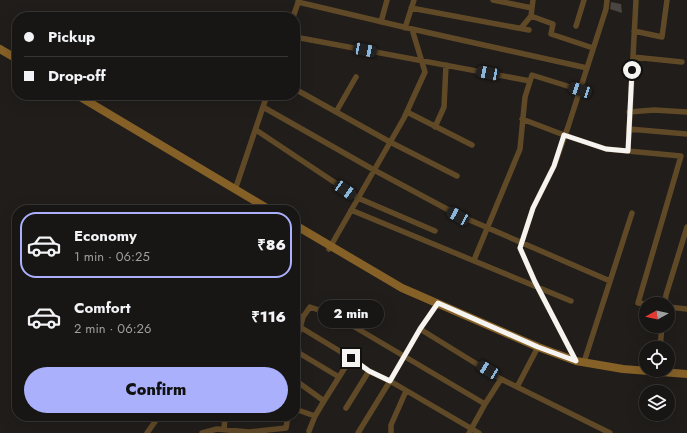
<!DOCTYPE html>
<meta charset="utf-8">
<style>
:root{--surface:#181614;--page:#211f1d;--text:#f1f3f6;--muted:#9f9fa0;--line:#363534;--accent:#aab0fb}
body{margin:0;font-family:Jost,sans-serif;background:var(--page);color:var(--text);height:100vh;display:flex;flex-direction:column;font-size:15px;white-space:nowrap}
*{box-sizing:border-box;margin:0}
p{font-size:13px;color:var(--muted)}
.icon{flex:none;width:22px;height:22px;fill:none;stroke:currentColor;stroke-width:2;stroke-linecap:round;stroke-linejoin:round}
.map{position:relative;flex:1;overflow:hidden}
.side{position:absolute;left:12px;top:205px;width:288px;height:216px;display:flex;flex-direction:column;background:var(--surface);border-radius:16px;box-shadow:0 4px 16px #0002,0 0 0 1px var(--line)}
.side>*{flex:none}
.guide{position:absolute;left:12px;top:12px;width:288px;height:88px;border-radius:16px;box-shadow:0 4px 16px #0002,0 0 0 1px var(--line);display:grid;align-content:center;height:88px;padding:0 12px;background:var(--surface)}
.needle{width:26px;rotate:262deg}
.buttons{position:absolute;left:639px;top:297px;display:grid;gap:8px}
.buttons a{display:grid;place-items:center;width:36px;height:36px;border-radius:50%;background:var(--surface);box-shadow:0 4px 16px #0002,0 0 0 1px var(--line);font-size:20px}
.end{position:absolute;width:18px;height:18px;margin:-9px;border:5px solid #f6f4f1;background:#111;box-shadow:0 0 0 2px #111}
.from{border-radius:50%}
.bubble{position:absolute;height:28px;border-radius:14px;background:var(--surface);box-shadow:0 4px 16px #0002,0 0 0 1px var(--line);font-size:13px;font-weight:800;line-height:28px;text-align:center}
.car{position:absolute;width:12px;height:24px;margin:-12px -6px;border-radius:5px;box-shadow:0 0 3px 1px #0007;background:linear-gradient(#222 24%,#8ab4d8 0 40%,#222 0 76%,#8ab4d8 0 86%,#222 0)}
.guide b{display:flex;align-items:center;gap:14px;height:38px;font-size:15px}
.guide b+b{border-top:1px solid var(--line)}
.guide i{width:10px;height:10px;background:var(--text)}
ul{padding:7px 0 0;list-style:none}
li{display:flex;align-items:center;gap:12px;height:66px;margin:0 8px 6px;padding:0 4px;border:2px solid transparent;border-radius:16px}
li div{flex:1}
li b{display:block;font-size:15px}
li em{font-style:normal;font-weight:800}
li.selected{border-color:var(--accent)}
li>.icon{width:36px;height:36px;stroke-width:1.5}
.button{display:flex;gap:8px;margin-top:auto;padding:8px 12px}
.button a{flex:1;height:46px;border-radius:24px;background:var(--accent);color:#111;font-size:16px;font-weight:800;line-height:46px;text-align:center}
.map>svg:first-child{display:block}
.building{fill:#494641}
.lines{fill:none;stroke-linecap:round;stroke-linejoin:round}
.street{stroke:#604927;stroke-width:5.5}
.secondary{stroke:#866127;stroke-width:8}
.route{stroke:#f6f4f1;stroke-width:5}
</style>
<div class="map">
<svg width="687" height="433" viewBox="0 0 687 433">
<rect width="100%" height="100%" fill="#201d1a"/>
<path class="building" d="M611 2 621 4 622 13 610 9Z"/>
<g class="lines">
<path class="street" d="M493 0 532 8
M298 2 412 29 587 68
M411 8 529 30
M531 16 553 24 551 34 593 48
M293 17 299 0
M381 22 387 0
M576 26 584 0
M405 28 414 0
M521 28 531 16 533 0
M634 31 662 37 667 0
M295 37 530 81
M633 57 682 62
M295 89 390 142 457 176
M263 107 374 170 458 215 610 281
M336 112 356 77
M407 112 472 145
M629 112 654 110 687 112
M522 119 564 135 606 149 681 156 638 303 646 304
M435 127 444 107 446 65
M629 129 687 134
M256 130 358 198 435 231
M628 151 636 0
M235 190 267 95
M351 210 571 301
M329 249 404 118 425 72 412 29
M474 260 520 149 525 97 532 75 580 90
M665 304 666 295 687 227
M668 307 687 309
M295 315 303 317
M300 327 351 358
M420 329 501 379 610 433
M660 348 662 326
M299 353 339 377
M576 361 535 282 520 248 533 208 554 166 568 127 606 9 607 0
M584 362 632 213
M295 368 299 353 297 339 303 317 310 307 336 316 485 404 469 433
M295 380 324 401 315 416 309 431
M517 387 538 347
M324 401 351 358 369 371
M485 404 501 379
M346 408 369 371 390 381 420 329 438 303
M295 409 315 416
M224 430 225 416
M147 433 159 416
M202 433 217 429 249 432 286 428 288 416
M358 433 390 381 479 433
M391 433V425L406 391"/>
<path class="secondary" d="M0 49 17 59
M77 95 270 210
M295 225 402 288 538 347 576 361 623 369 687 374"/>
</g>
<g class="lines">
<path class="route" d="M351 358 369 371 390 381 420 329 438 303 538 347 576 361 535 282 520 248 533 208 554 166 564 135 606 149 628 151 632 70"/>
</g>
</svg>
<div class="buttons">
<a><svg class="needle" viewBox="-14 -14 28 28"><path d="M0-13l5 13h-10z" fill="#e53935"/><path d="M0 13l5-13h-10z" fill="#9f9fa0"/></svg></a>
<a><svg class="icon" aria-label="locate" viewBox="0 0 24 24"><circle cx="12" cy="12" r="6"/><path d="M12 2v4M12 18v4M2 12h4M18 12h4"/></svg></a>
<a><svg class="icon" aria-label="layers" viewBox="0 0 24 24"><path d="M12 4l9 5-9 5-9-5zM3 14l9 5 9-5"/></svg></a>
</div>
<i class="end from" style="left:632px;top:70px"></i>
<i class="end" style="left:351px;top:358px"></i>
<div class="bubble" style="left:318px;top:300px;width:66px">2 min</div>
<i class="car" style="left:365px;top:50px;rotate:101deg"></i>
<i class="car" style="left:488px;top:73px;rotate:281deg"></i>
<i class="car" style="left:580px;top:90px;rotate:288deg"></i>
<i class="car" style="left:345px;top:190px;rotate:124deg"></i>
<i class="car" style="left:458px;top:216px;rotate:299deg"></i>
<i class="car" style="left:488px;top:370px;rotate:301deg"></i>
<div class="guide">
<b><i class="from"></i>Pickup</b>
<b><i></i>Drop-off</b>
</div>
<section class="side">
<ul>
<li class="selected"><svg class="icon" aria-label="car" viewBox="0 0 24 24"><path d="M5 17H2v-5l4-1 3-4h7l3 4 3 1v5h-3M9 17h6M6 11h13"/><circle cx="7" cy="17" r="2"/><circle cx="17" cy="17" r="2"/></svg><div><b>Economy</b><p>1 min · 06:25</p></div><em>₹86</em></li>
<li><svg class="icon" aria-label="car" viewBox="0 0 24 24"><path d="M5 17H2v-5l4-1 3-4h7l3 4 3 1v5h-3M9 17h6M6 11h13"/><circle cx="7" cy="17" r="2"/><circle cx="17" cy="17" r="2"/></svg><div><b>Comfort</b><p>2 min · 06:26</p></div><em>₹116</em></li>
</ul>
<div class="button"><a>Confirm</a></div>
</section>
</div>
